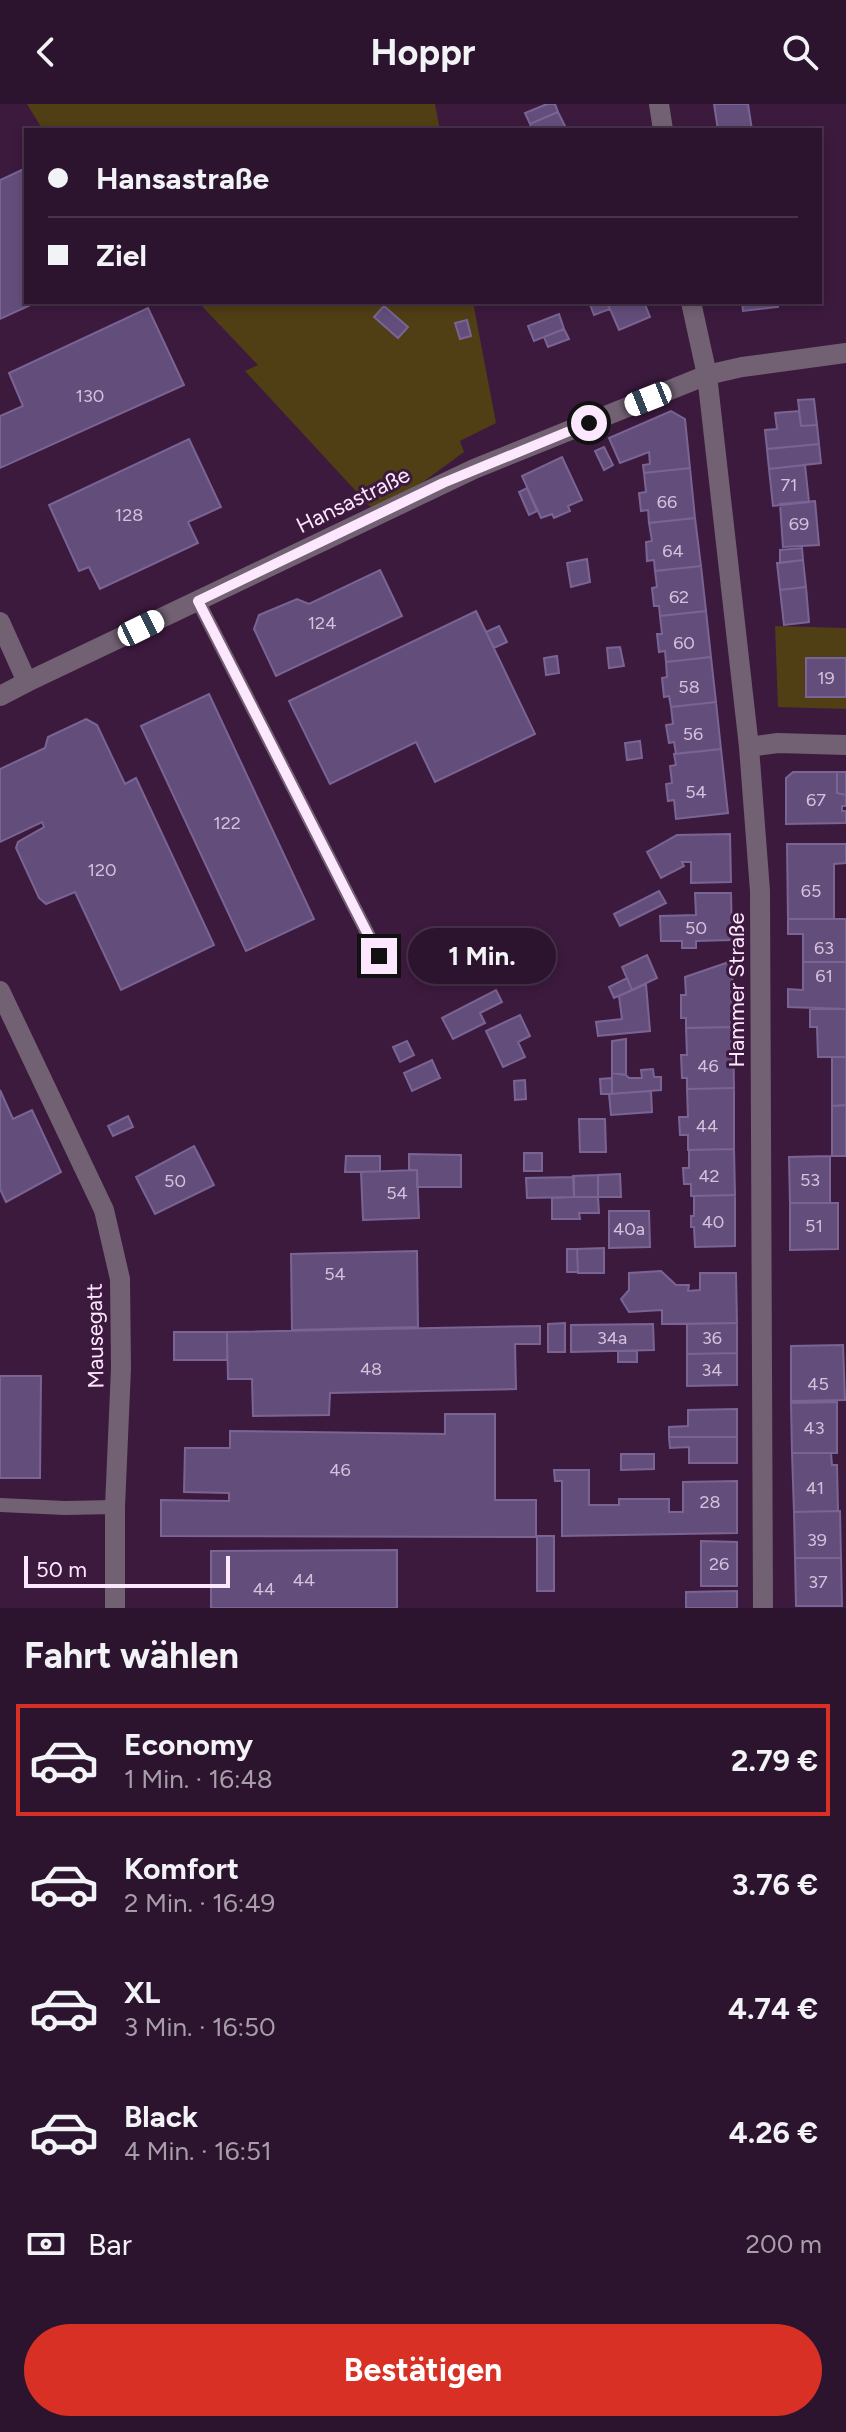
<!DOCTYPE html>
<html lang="de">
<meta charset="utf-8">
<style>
:root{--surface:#2d142e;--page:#39213a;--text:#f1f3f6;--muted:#a79eaa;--line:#48334a;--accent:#d93025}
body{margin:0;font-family:Figtree,sans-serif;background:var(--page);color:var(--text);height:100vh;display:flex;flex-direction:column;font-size:30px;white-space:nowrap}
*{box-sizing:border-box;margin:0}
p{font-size:26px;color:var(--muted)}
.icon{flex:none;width:44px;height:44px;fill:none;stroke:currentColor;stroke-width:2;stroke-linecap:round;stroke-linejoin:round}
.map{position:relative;height:1504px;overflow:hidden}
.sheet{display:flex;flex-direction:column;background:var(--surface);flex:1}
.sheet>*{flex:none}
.guide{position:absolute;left:24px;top:24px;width:798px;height:176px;border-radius:0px;box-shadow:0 4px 12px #0003,0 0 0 2px var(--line);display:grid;align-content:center;height:176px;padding:0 24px;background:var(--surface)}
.scale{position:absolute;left:24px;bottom:20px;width:206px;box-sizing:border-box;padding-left:8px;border:4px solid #fde7fe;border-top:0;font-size:22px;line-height:28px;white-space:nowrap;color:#fde7fe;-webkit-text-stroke:6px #3c1a3e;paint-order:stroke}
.end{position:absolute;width:36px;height:36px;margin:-18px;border:10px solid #fde7fe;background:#111;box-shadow:0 0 0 4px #111}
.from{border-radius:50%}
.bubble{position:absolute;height:56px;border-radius:28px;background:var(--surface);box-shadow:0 4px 12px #0003,0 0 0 2px var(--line);font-size:26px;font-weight:700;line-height:56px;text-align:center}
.car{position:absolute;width:24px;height:48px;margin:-24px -12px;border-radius:10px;box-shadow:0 0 6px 2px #0007;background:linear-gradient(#fff 24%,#345 0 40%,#fff 0 76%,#345 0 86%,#fff 0)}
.guide b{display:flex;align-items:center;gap:28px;height:76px;font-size:30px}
.guide b+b{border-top:2px solid var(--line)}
.guide i{width:20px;height:20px;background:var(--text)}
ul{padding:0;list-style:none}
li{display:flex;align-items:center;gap:24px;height:112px;margin:0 16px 12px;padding:0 8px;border:4px solid transparent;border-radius:0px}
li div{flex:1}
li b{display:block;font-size:30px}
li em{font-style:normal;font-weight:700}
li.selected{border-color:var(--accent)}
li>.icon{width:72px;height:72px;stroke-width:1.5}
h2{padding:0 24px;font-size:36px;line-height:96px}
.pay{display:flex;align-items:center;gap:20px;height:88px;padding:0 24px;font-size:30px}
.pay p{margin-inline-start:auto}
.button{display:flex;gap:16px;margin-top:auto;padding:16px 24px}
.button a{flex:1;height:92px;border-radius:48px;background:var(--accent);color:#fff;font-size:32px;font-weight:700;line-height:92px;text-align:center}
header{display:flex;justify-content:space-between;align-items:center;height:104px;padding:0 24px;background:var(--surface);font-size:36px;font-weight:700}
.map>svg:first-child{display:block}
.green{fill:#503e15}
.building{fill:#634e7b;stroke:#7a6493;stroke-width:2}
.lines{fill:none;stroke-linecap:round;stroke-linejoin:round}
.service{stroke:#726172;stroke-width:14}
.minor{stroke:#726172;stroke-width:20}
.route{stroke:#fde7fe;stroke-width:10}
.labels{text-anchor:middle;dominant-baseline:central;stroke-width:6;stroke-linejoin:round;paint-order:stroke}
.number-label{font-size:18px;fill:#d6c1dd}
.street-label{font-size:22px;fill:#fde7fe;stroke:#3c1a3e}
</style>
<header><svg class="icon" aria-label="back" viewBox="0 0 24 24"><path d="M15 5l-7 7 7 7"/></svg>Hoppr<svg class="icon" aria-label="search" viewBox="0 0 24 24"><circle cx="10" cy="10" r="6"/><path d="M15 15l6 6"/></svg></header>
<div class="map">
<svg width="846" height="1504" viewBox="0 0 846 1504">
<rect width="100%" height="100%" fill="#3c1a3e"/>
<path class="green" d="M27 0H435L440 26H43Z
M198 198H473L496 319 460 337 464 348 378 411 245 267 258 261Z
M775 522 846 524V605L778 603Z"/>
<path class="building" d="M547 0H555L558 8 530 20 525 9Z
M714 0H748L752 26H718Z
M558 8 567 26H532L530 20Z
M26 64V198H37L0 215V76Z
M589 198H607L610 205 594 211Z
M607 198H644L650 213 619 226Z
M742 198H777L778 203 743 207Z
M384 202 408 223 398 234 374 213Z
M148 204 184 281 0 364V312L23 302 9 269Z
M559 210 564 225 534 237 528 222Z
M467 216 471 232 460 235 455 219Z
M564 225 569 235 548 243 544 233Z
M814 295 817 321 801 322 798 296Z
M671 307 685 315 690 364 644 369 643 361 650 360 649 348 620 359 609 334Z
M799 307 801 322 817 321 819 340 767 345 765 326 777 325 775 309Z
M189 335 221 403 188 418 198 439 100 485 89 463 79 467 49 401Z
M819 340 821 359 769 365 767 345Z
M604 343 613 361 604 366 595 347Z
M562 353 582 396 568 402 570 407 554 414 552 410 541 414 522 372Z
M805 361 809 398 773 402 769 365Z
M690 364 695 414 649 419 648 406 641 407 639 389 646 388 644 369Z
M527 384 537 407 529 411 519 388Z
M815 397 819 441 783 443 780 400Z
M695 414 701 462 655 467 654 456 647 457 646 438 652 437 649 419Z
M802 444 803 456 780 459V446Z
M587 455 590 478 571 483 567 459Z
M803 456 806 483 780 486 777 459Z
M701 462 706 507 660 512 659 502H654L652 484 657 483 655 467Z
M380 466 402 512 276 572 254 525 259 511 297 495 309 500Z
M806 483 809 518 784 521 780 486Z
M476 507 535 630 435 678 416 638 330 680 289 597Z
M706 507 711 553 666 558 665 547 659 548 657 530H662L660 512Z
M499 522 507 538 494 544 486 528Z
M620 543 624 562 609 564 607 544Z
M557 552 559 569 546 571 544 554Z
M711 553 716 598 671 603 669 592 664 593 662 574 667 573 666 558Z
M806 554H846V593H806Z
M209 590 314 815 246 847 141 622Z
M716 598 721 645 676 650 674 638 669 639 666 621 673 620 671 603Z
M86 615 97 621 125 680 136 674 214 841 121 886 75 788 46 800 39 794 16 744 18 738 44 723 42 718 0 738V665L45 644 48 633Z
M640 637 642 654 627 656 625 639Z
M721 645 728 709 676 715 674 696 668 697 666 680 672 679 670 662 676 661 674 650Z
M793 668H837V689L846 691V702H842V707H846V719L786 720V674Z
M837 668H846V691L837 689Z
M730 730 731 778 691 779V758H682L684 762 661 774 647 748 677 731Z
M787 740H846V759L834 760V815H788Z
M659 787 666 799 620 822 614 810Z
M695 789H731L732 836 696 837V844H682V837H661L660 812 696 811Z
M788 815H846V858H803V830H788Z
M647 851 657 874 632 886 622 863Z
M732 857 733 923 686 924V914H681V891H686L685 873Z
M803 858H846V905L788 903V885L803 886Z
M627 874 632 886 614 894 609 883Z
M646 880 650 927 598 932 596 918 622 915 619 892Z
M496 886 502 898 480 909 485 919 453 935 442 914Z
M810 905H846V953H818L817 923H810Z
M520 911 530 932 518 938 525 953 503 963 486 927Z
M733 923 734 984 687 985V974H682L681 951H687L686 924Z
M626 935V971L612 969V937Z
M407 937 414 951 400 958 393 943Z
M832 953H846V1001L832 1002Z
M432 956 440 974 412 987 404 969Z
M653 965 654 973H661V986L612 990V969L626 971 629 974H642L641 966Z
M612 974V990H601L600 975Z
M525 976 526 995 515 996 514 977Z
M734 984V1045L688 1046V1031H680L679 1013H688L687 985Z
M0 986 13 1015 32 1006 61 1068 6 1098 0 1085Z
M651 987 652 1008 611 1011 609 990Z
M846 1001V1052H832V1002Z
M128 1012 133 1023 113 1032 108 1022Z
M579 1015H605L606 1048H580Z
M194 1042 214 1081 155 1110 136 1073Z
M734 1045 735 1091 691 1092V1080H684L683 1064H689V1046Z
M524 1049H542V1067H524Z
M409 1050 461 1051V1083H417V1066H409Z
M346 1052H380V1068H345Z
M830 1052V1099H790L789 1053Z
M417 1066 419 1114 363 1116 361 1068Z
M620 1070 621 1093H598V1071Z
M598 1071V1093H574L573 1072Z
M574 1073V1093L527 1094 526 1074Z
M735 1091V1142L695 1143 694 1123H691V1112H694V1092Z
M574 1093H598L599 1109H579L580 1115H552V1094Z
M790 1099H838V1145L790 1146Z
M609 1107H649L650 1143 609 1144Z
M604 1144V1169H578L577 1145Z
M567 1145H577L578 1168H567Z
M417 1147 418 1223 292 1226 291 1150Z
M661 1167 676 1181H689L688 1187 700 1186V1169H736L737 1219 662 1220V1206L629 1208 621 1195 629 1186V1169Z
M565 1219V1248H548V1220Z
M737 1219V1249L687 1250V1220Z
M653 1220 654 1246 571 1248V1221Z
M540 1222V1240H515L516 1285 330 1289 329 1311 253 1312 252 1275H228L227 1228Z
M174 1228H227V1256H174Z
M843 1241 845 1296 791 1297V1242Z
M618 1247H637V1258H618Z
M737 1249V1281L687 1282V1250Z
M0 1272H41L40 1374H0Z
M837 1298V1349H792L791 1299Z
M737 1305V1333H669V1323L688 1322V1306Z
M445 1310H495V1396H536V1433L161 1432V1396L229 1397V1389L184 1388 185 1344H230V1327L445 1330Z
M669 1333H737V1359H689V1343L670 1344Z
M792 1349H831L832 1361H837L838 1407 794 1408Z
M621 1350H654V1365L621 1366Z
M554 1366H589V1401H619V1395H669V1408H683V1378L737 1377V1429L562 1432V1377H555Z
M840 1407 841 1454H795L794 1408Z
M537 1432H554V1487H537Z
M701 1437 737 1438V1482H701Z
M397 1446V1504H211V1447Z
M795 1454H841L842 1502H796Z
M737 1487V1504H686V1488Z"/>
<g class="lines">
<path class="service" d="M198 497 379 852
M0 1401 65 1404 115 1403"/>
<path class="minor" d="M659 0 663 26
M691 198 707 271 749 643 760 787 763 1504
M0 518 27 578 0 592
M27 578 474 365 707 271 742 263 846 249
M749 643 778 639 846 641
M0 887 104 1106 120 1175 121 1264 115 1403V1504"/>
</g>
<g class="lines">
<path class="route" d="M379 852 198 497 443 379 589 319"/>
</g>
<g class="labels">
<g class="number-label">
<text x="90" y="292">130</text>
<text x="789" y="381">71</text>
<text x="667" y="398">66</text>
<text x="129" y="411">128</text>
<text x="799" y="420">69</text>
<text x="673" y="447">64</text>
<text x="679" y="493">62</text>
<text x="322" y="519">124</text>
<text x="684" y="539">60</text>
<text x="826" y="574">19</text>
<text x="689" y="583">58</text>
<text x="693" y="630">56</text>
<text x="696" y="688">54</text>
<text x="816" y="696">67</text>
<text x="227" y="719">122</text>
<text x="102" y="766">120</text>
<text x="811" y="787">65</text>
<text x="696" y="824">50</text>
<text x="824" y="844">63</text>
<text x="824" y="872">61</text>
<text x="708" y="962">46</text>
<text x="707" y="1022">44</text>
<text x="709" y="1072">42</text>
<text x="810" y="1076">53</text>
<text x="175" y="1077">50</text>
<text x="397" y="1089">54</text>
<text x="713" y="1118">40</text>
<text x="814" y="1122">51</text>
<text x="629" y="1125">40a</text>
<text x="335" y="1170">54</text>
<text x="612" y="1234">34a</text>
<text x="712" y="1234">36</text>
<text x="371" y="1265">48</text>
<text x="712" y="1266">34</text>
<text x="818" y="1280">45</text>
<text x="814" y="1324">43</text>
<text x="340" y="1366">46</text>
<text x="815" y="1384">41</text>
<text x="710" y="1398">28</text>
<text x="817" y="1436">39</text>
<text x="719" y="1460">26</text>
<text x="304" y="1476">44</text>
<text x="818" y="1478">37</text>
<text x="264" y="1485">44</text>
</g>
<g class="street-label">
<text transform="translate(353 396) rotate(-26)">Hansastraße</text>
<text transform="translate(736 886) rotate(-90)">Hammer Straße</text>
<text transform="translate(95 1232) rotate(-91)">Mausegatt</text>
</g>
</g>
</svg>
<div class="scale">50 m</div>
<i class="end from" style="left:589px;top:319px"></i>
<i class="end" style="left:379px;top:852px"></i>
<div class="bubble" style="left:408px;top:824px;width:148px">1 Min.</div>
<i class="car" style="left:648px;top:295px;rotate:248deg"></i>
<i class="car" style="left:141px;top:524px;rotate:64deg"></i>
<div class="guide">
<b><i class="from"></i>Hansastraße</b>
<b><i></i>Ziel</b>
</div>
</div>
<section class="sheet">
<h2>Fahrt wählen</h2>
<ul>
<li class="selected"><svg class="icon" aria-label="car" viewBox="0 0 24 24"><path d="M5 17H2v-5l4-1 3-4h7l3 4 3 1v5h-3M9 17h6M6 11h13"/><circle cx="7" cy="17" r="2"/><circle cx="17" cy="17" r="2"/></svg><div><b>Economy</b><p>1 Min. · 16:48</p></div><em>2.79 €</em></li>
<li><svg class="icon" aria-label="car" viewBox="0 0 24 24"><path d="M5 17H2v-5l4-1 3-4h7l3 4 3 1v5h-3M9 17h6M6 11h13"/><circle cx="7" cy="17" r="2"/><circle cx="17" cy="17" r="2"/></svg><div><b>Komfort</b><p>2 Min. · 16:49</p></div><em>3.76 €</em></li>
<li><svg class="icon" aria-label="car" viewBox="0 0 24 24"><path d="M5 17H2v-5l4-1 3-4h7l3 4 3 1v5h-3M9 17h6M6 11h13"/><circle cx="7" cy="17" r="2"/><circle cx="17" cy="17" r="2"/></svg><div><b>XL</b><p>3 Min. · 16:50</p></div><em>4.74 €</em></li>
<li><svg class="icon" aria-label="car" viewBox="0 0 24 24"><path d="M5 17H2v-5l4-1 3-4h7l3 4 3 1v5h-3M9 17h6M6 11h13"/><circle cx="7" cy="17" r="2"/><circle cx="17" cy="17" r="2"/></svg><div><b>Black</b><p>4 Min. · 16:51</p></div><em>4.26 €</em></li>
</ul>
<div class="pay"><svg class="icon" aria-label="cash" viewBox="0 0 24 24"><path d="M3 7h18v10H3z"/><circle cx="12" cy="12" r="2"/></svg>Bar<p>200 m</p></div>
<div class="button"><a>Bestätigen</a></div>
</section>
